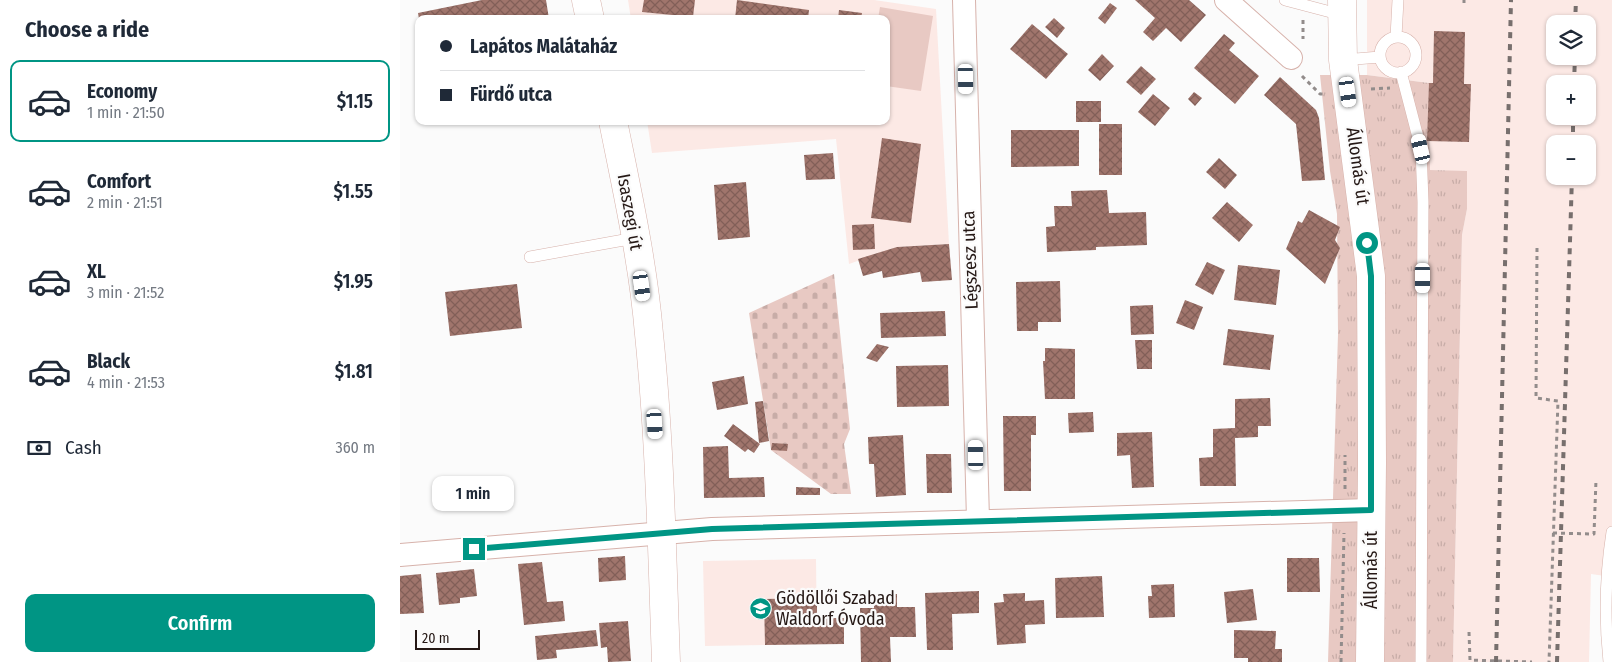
<!DOCTYPE html>
<meta charset="utf-8">
<style>
:root{--surface:#fff;--page:#f6f6f7;--text:#1f2937;--muted:#747a83;--line:#e0e1e3;--accent:#009584}
body{margin:0;font-family:"Fira Sans Condensed",sans-serif;background:var(--page);color:var(--text);height:100vh;display:flex;flex-direction:column;font-size:19px;white-space:nowrap}
*{box-sizing:border-box;margin:0}
p{font-size:16px;color:var(--muted)}
.icon{flex:none;width:28px;height:28px;fill:none;stroke:currentColor;stroke-width:2;stroke-linecap:round;stroke-linejoin:round}
.map{position:relative;flex:1;overflow:hidden}
.details{display:flex;flex-direction:column;background:var(--surface);width:400px}
.details>*{flex:none}
.guide{position:absolute;left:15px;top:15px;width:475px;height:110px;border-radius:10px;box-shadow:0 1px 4px #0004;display:grid;align-content:center;height:110px;padding:0 25px;background:var(--surface)}
.fabs{position:absolute;left:1146px;top:15px;display:grid;gap:10px}
.fabs a{display:grid;place-items:center;width:50px;height:50px;border-radius:10px;background:var(--surface);box-shadow:0 1px 4px #0004;font-size:25px}
.scale{position:absolute;left:15px;bottom:12px;width:65px;box-sizing:border-box;padding-left:5px;border:2px solid #251815;border-top:0;font-size:14px;line-height:18px;white-space:nowrap;color:#251815;-webkit-text-stroke:4px #fbfbfb;paint-order:stroke}
.end{position:absolute;width:22px;height:22px;margin:-11px;border:6px solid #009584;background:#fff;box-shadow:0 0 0 2px #fff}
.from{border-radius:50%}
.bubble{position:absolute;height:35px;border-radius:10px;background:var(--surface);box-shadow:0 1px 4px #0004;font-size:16px;font-weight:600;line-height:35px;text-align:center}
.car{position:absolute;width:15px;height:30px;margin:-15px -8px;border-radius:6px;box-shadow:0 0 4px 1px #0007;background:linear-gradient(#fff 24%,#345 0 40%,#fff 0 76%,#345 0 86%,#fff 0)}
.guide b{display:flex;align-items:center;gap:18px;height:48px;font-size:19px}
.guide b+b{border-top:1px solid var(--line)}
.guide i{width:12px;height:12px;background:var(--text)}
ul{padding:0;list-style:none}
li{display:flex;align-items:center;gap:15px;height:82px;margin:0 10px 8px;padding:0 15px;border:2px solid transparent;border-radius:10px}
li div{flex:1}
li b{display:block;font-size:19px}
li em{font-style:normal;font-weight:600}
li.current{border-color:var(--accent)}
li>.icon{width:45px;height:45px;stroke-width:1.5}
h2{padding:0 25px;font-size:22px;line-height:60px}
.pay{display:flex;align-items:center;gap:12px;height:55px;padding:0 25px;font-size:19px}
.pay p{margin-inline-start:auto}
.cta{display:flex;gap:10px;margin-top:auto;padding:10px 25px}
.cta a{flex:1;height:58px;border-radius:10px;background:var(--accent);color:#fff;font-size:20px;font-weight:600;line-height:58px;text-align:center}
main{display:flex;flex:1;min-height:0}
.map>svg:first-child{display:block}
.built{fill:#fce9e5;fill-rule:evenodd}
.grass{fill:url(#grass-tufts)}
.cemetery{fill:url(#cemetery-stones)}
.pitch{fill:#e8c9c3}
.building{fill:url(#building-cross-hatch)}
.lines{fill:none;stroke-linecap:round;stroke-linejoin:round}
.lane-casing{stroke:#d7b2ab;stroke-width:12}
.street-casing{stroke:#d7b2ab;stroke-width:24}
.secondary-casing{stroke:#d7b2ab;stroke-width:29}
.path{stroke:#928c8b;stroke-width:3;stroke-dasharray:4 4;stroke-linecap:butt}
.lane{stroke:#fff;stroke-width:11}
.street{stroke:#fff;stroke-width:22}
.secondary{stroke:#fff;stroke-width:28}
.rail{stroke:#776f6d;stroke-width:4;stroke-dasharray:6 6;stroke-linecap:butt}
.route{stroke:#009584;stroke-width:6}
.labels{text-anchor:middle;dominant-baseline:central;stroke-width:4.5;stroke-linejoin:round;paint-order:stroke}
.street-label{font-size:18px;fill:#251815;stroke:#fbfbfb}
.poi-label{font-size:18px;fill:#251815;stroke:#fbfbfb;text-anchor:start}
</style>
<main>
<section class="details">
<h2>Choose a ride</h2>
<ul>
<li class="current"><svg class="icon" aria-label="car" viewBox="0 0 24 24"><path d="M5 17H2v-5l4-1 3-4h7l3 4 3 1v5h-3M9 17h6M6 11h13"/><circle cx="7" cy="17" r="2"/><circle cx="17" cy="17" r="2"/></svg><div><b>Economy</b><p>1 min · 21:50</p></div><em>$1.15</em></li>
<li><svg class="icon" aria-label="car" viewBox="0 0 24 24"><path d="M5 17H2v-5l4-1 3-4h7l3 4 3 1v5h-3M9 17h6M6 11h13"/><circle cx="7" cy="17" r="2"/><circle cx="17" cy="17" r="2"/></svg><div><b>Comfort</b><p>2 min · 21:51</p></div><em>$1.55</em></li>
<li><svg class="icon" aria-label="car" viewBox="0 0 24 24"><path d="M5 17H2v-5l4-1 3-4h7l3 4 3 1v5h-3M9 17h6M6 11h13"/><circle cx="7" cy="17" r="2"/><circle cx="17" cy="17" r="2"/></svg><div><b>XL</b><p>3 min · 21:52</p></div><em>$1.95</em></li>
<li><svg class="icon" aria-label="car" viewBox="0 0 24 24"><path d="M5 17H2v-5l4-1 3-4h7l3 4 3 1v5h-3M9 17h6M6 11h13"/><circle cx="7" cy="17" r="2"/><circle cx="17" cy="17" r="2"/></svg><div><b>Black</b><p>4 min · 21:53</p></div><em>$1.81</em></li>
</ul>
<div class="pay"><svg class="icon" aria-label="cash" viewBox="0 0 24 24"><path d="M3 7h18v10H3z"/><circle cx="12" cy="12" r="2"/></svg>Cash<p>360 m</p></div>
<div class="cta"><a>Confirm</a></div>
</section>
<div class="map">
<svg width="1212" height="662" viewBox="0 0 1212 662">
<defs>
<pattern id="grass-tufts" width="24" height="20" patternUnits="userSpaceOnUse" patternTransform="scale(1.25)"><rect width="24" height="20" fill="#e8c9c3"/><path d="M3 7l-1-3M5 7V3M7 7l1-3M15 17l-1-3M17 17v-4M19 17l1-3" fill="none" stroke="#c7aca7"/></pattern>
<pattern id="cemetery-stones" width="16" height="16" patternUnits="userSpaceOnUse" patternTransform="scale(1.25)"><rect width="16" height="16" fill="#e8c9c3"/><path d="M2 7V4a2 2 0 0 1 4 0v3zM10 15v-3a2 2 0 0 1 4 0v3z" fill="#c7aca7"/></pattern>
<pattern id="building-cross-hatch" width="8" height="8" patternUnits="userSpaceOnUse" patternTransform="scale(1.25)"><rect width="8" height="8" fill="#a0756c"/><path d="M0 0l8 8M0 8l8-8" fill="none" stroke="#825f58"/></pattern>
</defs>
<rect width="100%" height="100%" fill="#fbfbfb"/>
<path class="built" d="M228 0H474L536 9 549 244 497 247 449 264 436 139 252 153 247 121H486V19H231Z
M967 0H1212V577L1191 574 1189 662H1053L1062 235 1067 209V172L1030 170 1029 83 967 75ZM1155 24H1188V56H1155ZM1155 84H1188V116H1155ZM1155 144H1188V176H1155Z
M416 559 417 644 305 646 303 561Z"/>
<path class="grass" d="M920 75H967L1029 83 1030 170 1067 171V209L1062 235 1053 662H928L938 334 937 214 930 171Z"/>
<path class="cemetery" d="M434 274 450 429 444 444 451 494H431L371 450 349 313Z"/>
<path class="pitch" d="M480 7 533 16 521 91 486 86V19H478Z"/>
<path class="building" d="M82 0H146L149 19H19L18 13Z
M244 0H295L293 17 242 12Z
M337 0 409 10 408 19H335Z
M735 0H789L806 15 781 42 766 28 753 41 743 32 755 18Z
M710 3 717 8 705 24 698 18Z
M439 10 462 13 461 19H438Z
M654 18 665 28 657 38 645 27Z
M632 24 668 54 646 79 610 49Z
M1034 31 1065 32 1064 84H1071L1069 142 1027 141 1029 83H1033Z
M824 34 835 43 829 50 859 76 835 104 794 68Z
M702 54 714 66 700 81 688 70Z
M741 66 756 79 741 95 726 82Z
M880 77 916 110 919 118 925 180 902 181 896 124 864 95Z
M794 92 802 98 795 106 788 99Z
M753 94 770 108 755 126 738 112Z
M676 101H701V122H676Z
M699 124H722V175H699Z
M611 130H679V166L611 167Z
M482 138 521 144 511 223 471 218Z
M433 153 435 179 406 180 404 155Z
M819 158 837 175 825 189 806 172Z
M346 182 350 237 318 240 314 185Z
M707 190 709 213 746 212 747 245 696 247V250L647 252 646 227 655 226 654 206H672L671 191Z
M827 202 853 225 839 242 812 218Z
M909 210 940 227 935 240 940 248 925 284 886 249 898 221 902 223Z
M474 224 475 249 453 250 452 225Z
M549 244 552 280 522 282 520 272 483 278 482 271 463 276 458 259 497 247Z
M807 262 825 270 813 295 795 285Z
M838 265 880 270 876 305 834 300Z
M660 281 661 322H638V331H617L616 282Z
M117 284 122 328 50 336 45 292Z
M785 300 803 307 794 330 776 323Z
M753 305 754 334 731 335 730 306Z
M545 311 546 336 481 338 480 313Z
M828 329 874 335 870 370 823 365Z
M735 340H752V369H737Z
M477 344 489 347 477 362 466 358Z
M645 348 675 349V399H645L643 361H645Z
M548 365 549 406 497 407 496 366Z
M344 376 348 404 317 410 312 382Z
M870 398 871 426H858V437L835 438 836 486H800L799 458 813 457V429L835 428V399Z
M363 401 369 441 359 443 355 402Z
M693 412 694 432 669 433 668 413Z
M603 416H636V435H631V491H604Z
M333 424 360 444 354 453 348 449 345 452 324 436Z
M752 432 754 487 732 488 730 455 717 456V433Z
M503 435 506 495 476 497 474 464H469L468 437Z
M372 443 388 444 387 451 371 450Z
M328 446 329 478 364 477 365 497 304 498 303 447Z
M526 454H551L552 493H527Z
M396 487 420 488V495H396Z
M225 556 226 580 199 582 198 558Z
M887 558H919L920 592H887Z
M142 562 147 602 163 601 165 621 124 625 118 564Z
M74 569 77 596 60 598V603L39 605 36 573Z
M21 574 24 613 0 614V576Z
M702 576 704 617 656 618 655 578Z
M774 584 775 617 749 618 748 596H752L751 585Z
M853 589 857 620 827 623 824 592Z
M579 591V613L552 614 553 650H527L525 593Z
M625 593V601L644 600 645 624 625 625 626 643 597 645 594 603 604 602 603 594Z
M497 594V607H515L516 637H490L491 662H461L460 608H474V595Z
M417 598V618H444V644L365 645 364 599Z
M228 621 231 661 208 662 207 647 201 648 199 623Z
M196 630 198 646 156 650 157 658 137 660 135 636Z
M834 630 876 631 875 649H882V662H848V658H834Z"/>
<g class="lines">
<defs>
<path id="lane" d="M885 0 942 15
M996 37 998 0
M980 55a18 18 0 1 1 36 0a18 18 0 1 1-36 0Z
M943 60 980 57
M1001 72 1021 149 1023 202 1021 662
M130 257 235 238
M1209 662C1204 616 1205 577 1212 532"/>
<path id="street" d="M564 0 578 520
M826 0 891 58
M0 555 312 529 971 510"/>
<path id="secondary" d="M186 0 190 19
M942 0 943 60 971 276 972 463 970 662
M213 121C227 191 243 262 249 334 260 442 262 553 266 662"/>
</defs>
<use href="#lane" class="lane-casing"/>
<use href="#street" class="street-casing"/>
<use href="#secondary" class="secondary-casing"/>
<path class="path" d="M1064 3V0
M903 20V39
M902 76 920 94H923
M971 89 990 88
M1137 248 1136 398 1158 401 1149 662
M945 489V455
M1153 533 1194 534 1196 480
M1069 632 1070 660 1132 662
M941 662 944 533"/>
<use href="#lane" class="lane"/>
<use href="#street" class="street"/>
<use href="#secondary" class="secondary"/>
<path class="rail" d="M1175 24 1176 0
M1174 84 1175 56
M1173 144V116
M1096 662 1111 0
M1157 662 1172 176"/>
</g>
<g class="lines">
<path class="route" d="M74 549 312 529 971 510V276L967 243"/>
</g>
<defs>
<symbol id="school-disc" viewBox="-11 -11 22 22"><circle r="9.5" fill="#009584" stroke="#fbfbfb"/><path d="M0-5L7-2L0 1L-7-2ZM-4 1L0 2.5L4 1V4Q0 6-4 4Z" fill="#fff"/></symbol>
</defs>
<g fill-rule="evenodd">
<use href="#school-disc" x="348" y="596" width="25" height="25"/>
</g>
<g class="labels">
<g class="street-label">
<text transform="translate(958 166) rotate(82)">Állomás út</text>
<text transform="translate(230 212) rotate(80)">Isaszegi út</text>
<text transform="translate(570 260) rotate(-92)">Légszesz utca</text>
<text transform="translate(971 570) rotate(-90)">Állomás út</text>
</g>
<g class="poi-label">
<text x="376" y="598">Gödöllői Szabad<tspan x="376" dy="21">Waldorf Óvoda</tspan></text>
</g>
</g>
</svg>
<div class="fabs">
<a><svg class="icon" aria-label="layers" viewBox="0 0 24 24"><path d="M12 4l9 5-9 5-9-5zM3 14l9 5 9-5"/></svg></a>
<a>+</a>
<a>−</a>
</div>
<div class="scale">20 m</div>
<i class="end from" style="left:967px;top:243px"></i>
<i class="end" style="left:74px;top:549px"></i>
<div class="bubble" style="left:32px;top:476px;width:82px">1 min</div>
<i class="car" style="left:566px;top:79px;rotate:179deg"></i>
<i class="car" style="left:948px;top:92px;rotate:172deg"></i>
<i class="car" style="left:1021px;top:149px;rotate:347deg"></i>
<i class="car" style="left:1023px;top:278px;rotate:180deg"></i>
<i class="car" style="left:242px;top:286px;rotate:172deg"></i>
<i class="car" style="left:255px;top:424px;rotate:176deg"></i>
<i class="car" style="left:576px;top:455px;rotate:359deg"></i>
<div class="guide">
<b><i class="from"></i>Lapátos Malátaház</b>
<b><i></i>Fürdő utca</b>
</div>
</div>
</main>
